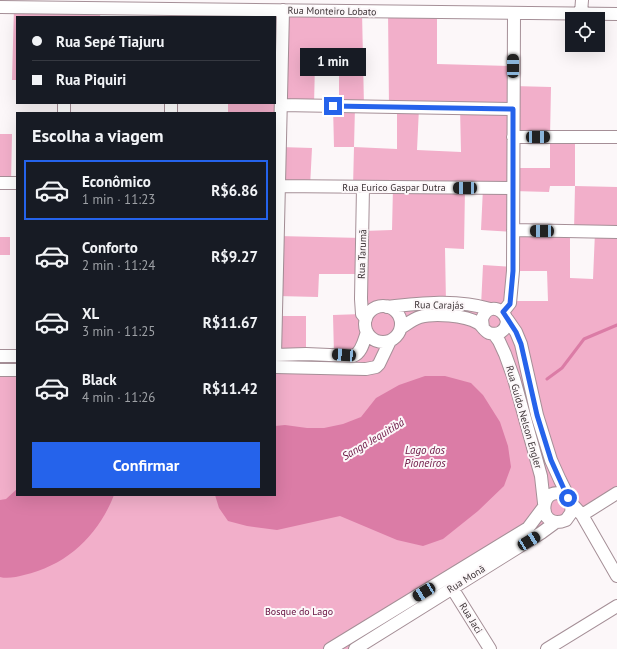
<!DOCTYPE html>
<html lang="pt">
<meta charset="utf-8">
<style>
:root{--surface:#171b24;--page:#20242c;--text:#f1f3f6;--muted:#9ea1a6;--line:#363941;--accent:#2563eb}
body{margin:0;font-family:"PT Sans",sans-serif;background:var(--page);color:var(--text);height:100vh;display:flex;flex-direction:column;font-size:15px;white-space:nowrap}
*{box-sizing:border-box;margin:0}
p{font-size:13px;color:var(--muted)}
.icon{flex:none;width:22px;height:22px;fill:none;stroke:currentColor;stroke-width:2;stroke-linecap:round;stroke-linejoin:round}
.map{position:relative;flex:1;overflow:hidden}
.sheet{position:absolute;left:16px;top:112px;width:260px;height:384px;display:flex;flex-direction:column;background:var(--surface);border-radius:0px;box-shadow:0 4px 16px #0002}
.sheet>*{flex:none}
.banner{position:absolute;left:16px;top:16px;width:260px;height:88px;border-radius:0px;box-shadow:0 4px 16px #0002;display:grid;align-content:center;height:88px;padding:0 16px;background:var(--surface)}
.tools{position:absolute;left:565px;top:12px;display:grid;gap:8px}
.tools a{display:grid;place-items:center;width:40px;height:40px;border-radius:0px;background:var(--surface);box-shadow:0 4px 16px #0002;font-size:20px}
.end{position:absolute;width:18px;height:18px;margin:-9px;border:5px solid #2563eb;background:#fff;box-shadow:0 0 0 2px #fff}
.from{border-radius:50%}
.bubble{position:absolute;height:28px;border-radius:0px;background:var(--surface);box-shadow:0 4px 16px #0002;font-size:13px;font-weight:800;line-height:28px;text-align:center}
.car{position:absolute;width:12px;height:24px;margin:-12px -6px;border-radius:5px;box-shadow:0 0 3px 1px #0007;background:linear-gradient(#222 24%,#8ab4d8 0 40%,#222 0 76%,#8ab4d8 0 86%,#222 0)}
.banner b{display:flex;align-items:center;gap:14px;height:38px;font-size:15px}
.banner b+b{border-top:1px solid var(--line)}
.banner i{width:10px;height:10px;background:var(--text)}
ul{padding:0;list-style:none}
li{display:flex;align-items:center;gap:12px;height:60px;margin:0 8px 6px;padding:0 8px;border:2px solid transparent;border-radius:0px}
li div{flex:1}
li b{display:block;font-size:15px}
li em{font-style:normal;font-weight:800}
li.current{border-color:var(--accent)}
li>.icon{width:36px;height:36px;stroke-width:1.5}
h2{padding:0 16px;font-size:18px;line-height:48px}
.primary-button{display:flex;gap:8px;margin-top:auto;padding:8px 16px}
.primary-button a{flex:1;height:46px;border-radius:0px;background:var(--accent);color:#fff;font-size:16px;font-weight:800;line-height:46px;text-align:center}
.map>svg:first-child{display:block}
.green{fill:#f2afca;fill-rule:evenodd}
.water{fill:#db7ca6}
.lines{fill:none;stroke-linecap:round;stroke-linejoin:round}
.stream{stroke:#db7ca6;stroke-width:3}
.minor-casing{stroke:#a58f97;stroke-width:14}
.minor{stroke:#fff;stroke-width:12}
.route{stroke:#2563eb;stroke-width:5}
.labels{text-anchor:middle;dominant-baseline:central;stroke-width:4;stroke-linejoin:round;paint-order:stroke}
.street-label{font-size:10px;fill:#3c3336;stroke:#fcf7f9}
.park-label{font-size:10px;fill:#640d3d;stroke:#fcf7f9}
.water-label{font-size:11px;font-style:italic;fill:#6c1744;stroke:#fcf7f9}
</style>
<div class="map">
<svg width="617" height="649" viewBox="0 0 617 649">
<rect width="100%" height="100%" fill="#fcf7f9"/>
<path class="green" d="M14 7 101 8 100 17H17V80H12Z
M283 10 362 11 364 107H355L354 147 397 149V108L389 107 388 11 437 12V64L513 66V86L551 87 550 137H575V186L617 187V493L582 515 573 508 355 649H0V356H17V495H275V300L276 316H306V354L334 355 333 315 362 314 366 319 369 313 376 308 367 305 361 274H319L318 297 277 296 275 113H228V103H275V53H282ZM315 62 339 63V106H333L334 147H354L353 187H393L392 230 363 231 362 238 278 236 279 186 310 187 312 148 280 147 281 105 314 106ZM419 108H460L461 152 417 150ZM513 137H550V168H513ZM550 186H575L574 231 595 232 593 279 570 278V231L513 230V191L549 192ZM465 188H483L481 230 513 232V267L483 265 481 306 446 303 445 248 464 249ZM513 271H547L548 301H513Z
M0 134H12L11 183H0Z
M0 237H10V255H0Z"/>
<path class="water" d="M425 376H445L471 383 483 395 500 422 508 446 511 467 504 486 478 511 443 539 423 546 397 540 340 516 277 530 247 526 228 521 219 508 215 495H275V426L285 425 307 428H324L343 424 361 417 376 398 399 385Z
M17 489V495H114C98 536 67 565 24 575 17 577 7 579 0 577V500L6 499Z"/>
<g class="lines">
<path class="stream" d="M547 379 562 368 584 339 617 325"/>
<defs>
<path id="minor" d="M0 7 617 14
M581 13 582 0
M281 105 513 109
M64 113V103
M171 113V103
M513 137H617
M0 183H17
M275 186 513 188
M363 187 361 299 362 314 366 319
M513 230 617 232
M365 324a18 18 0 1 1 36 0a18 18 0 1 1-36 0Z
M387 307C421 303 458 299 490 309
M503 312 510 303 513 271 514 13
M507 319 516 332 521 344 537 415 551 460 560 480 572 504 571 513 566 520C534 533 540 477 568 498
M401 328C407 324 413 319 420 317 434 313 465 315 478 323 482 325 484 331 489 333 493 334 498 334 501 332 519 319 490 295 482 319L483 328
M494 334 499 341 505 354 514 379 541 476 544 503
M275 355 283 10
M275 355 306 354 353 356C362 353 364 340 367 332
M0 356H17
M275 367 366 369 376 367 379 364 390 341
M0 370H17
M572 504 582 515 617 576
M582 515 617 493
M452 588 490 649
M330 649 528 528 543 508
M355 649 541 533 556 522
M547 649 617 606"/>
</defs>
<use href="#minor" class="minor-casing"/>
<use href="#minor" class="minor"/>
</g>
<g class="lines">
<path class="route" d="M333 106 513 109V271L510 304 503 312 516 332 521 344 537 415 551 460 568 498"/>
</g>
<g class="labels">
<g class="street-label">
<text transform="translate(332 11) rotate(1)">Rua Monteiro Lobato</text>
<text x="394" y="187">Rua Eurico Gaspar Dutra</text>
<text transform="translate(362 254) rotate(-88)">Rua Tarumã</text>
<text transform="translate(439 305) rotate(1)">Rua Carajás</text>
<text transform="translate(524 417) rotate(74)">Rua Guido Nelson Engler</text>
<text transform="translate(466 579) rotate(-32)">Rua Monã</text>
<text transform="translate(471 618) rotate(58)">Rua Jaci</text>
</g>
<g class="park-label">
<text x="299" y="611">Bosque do Lago</text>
</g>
<g class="water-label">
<text transform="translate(373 439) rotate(-31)">Sanga Jequitibá</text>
<text x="425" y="450">Lago dos<tspan x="425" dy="13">Pioneiros</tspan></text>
</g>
</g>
</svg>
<div class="tools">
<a><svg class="icon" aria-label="locate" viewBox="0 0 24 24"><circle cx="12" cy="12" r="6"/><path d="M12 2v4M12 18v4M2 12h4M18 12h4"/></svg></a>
</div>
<i class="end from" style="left:568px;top:498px"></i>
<i class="end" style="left:333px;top:106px"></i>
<div class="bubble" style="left:300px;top:48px;width:66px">1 min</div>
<i class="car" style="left:513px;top:66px;rotate:0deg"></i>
<i class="car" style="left:538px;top:137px;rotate:90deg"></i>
<i class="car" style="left:465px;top:188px;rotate:270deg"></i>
<i class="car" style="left:542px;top:231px;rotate:271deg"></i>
<i class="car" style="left:344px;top:355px;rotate:274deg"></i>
<i class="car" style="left:529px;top:541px;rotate:59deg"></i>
<i class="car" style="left:424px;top:592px;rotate:239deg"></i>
<div class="banner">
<b><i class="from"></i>Rua Sepé Tiajuru</b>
<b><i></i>Rua Piquiri</b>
</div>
<section class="sheet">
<h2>Escolha a viagem</h2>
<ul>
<li class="current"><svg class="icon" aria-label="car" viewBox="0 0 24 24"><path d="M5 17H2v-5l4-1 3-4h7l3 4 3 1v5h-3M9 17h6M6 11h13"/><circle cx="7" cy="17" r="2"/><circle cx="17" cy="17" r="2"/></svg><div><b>Econômico</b><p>1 min · 11:23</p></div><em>R$6.86</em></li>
<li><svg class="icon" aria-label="car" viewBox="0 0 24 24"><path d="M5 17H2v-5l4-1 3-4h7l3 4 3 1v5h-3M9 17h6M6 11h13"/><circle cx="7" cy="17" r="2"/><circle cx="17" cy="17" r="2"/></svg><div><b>Conforto</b><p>2 min · 11:24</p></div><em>R$9.27</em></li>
<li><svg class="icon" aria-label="car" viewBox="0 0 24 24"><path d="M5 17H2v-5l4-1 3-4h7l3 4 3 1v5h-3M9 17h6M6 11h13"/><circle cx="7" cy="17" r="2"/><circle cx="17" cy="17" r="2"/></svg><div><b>XL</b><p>3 min · 11:25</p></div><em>R$11.67</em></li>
<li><svg class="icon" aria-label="car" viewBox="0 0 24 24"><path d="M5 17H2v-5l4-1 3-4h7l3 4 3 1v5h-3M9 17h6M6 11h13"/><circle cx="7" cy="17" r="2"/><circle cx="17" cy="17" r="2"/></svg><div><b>Black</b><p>4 min · 11:26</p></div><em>R$11.42</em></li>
</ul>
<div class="primary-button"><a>Confirmar</a></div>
</section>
</div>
